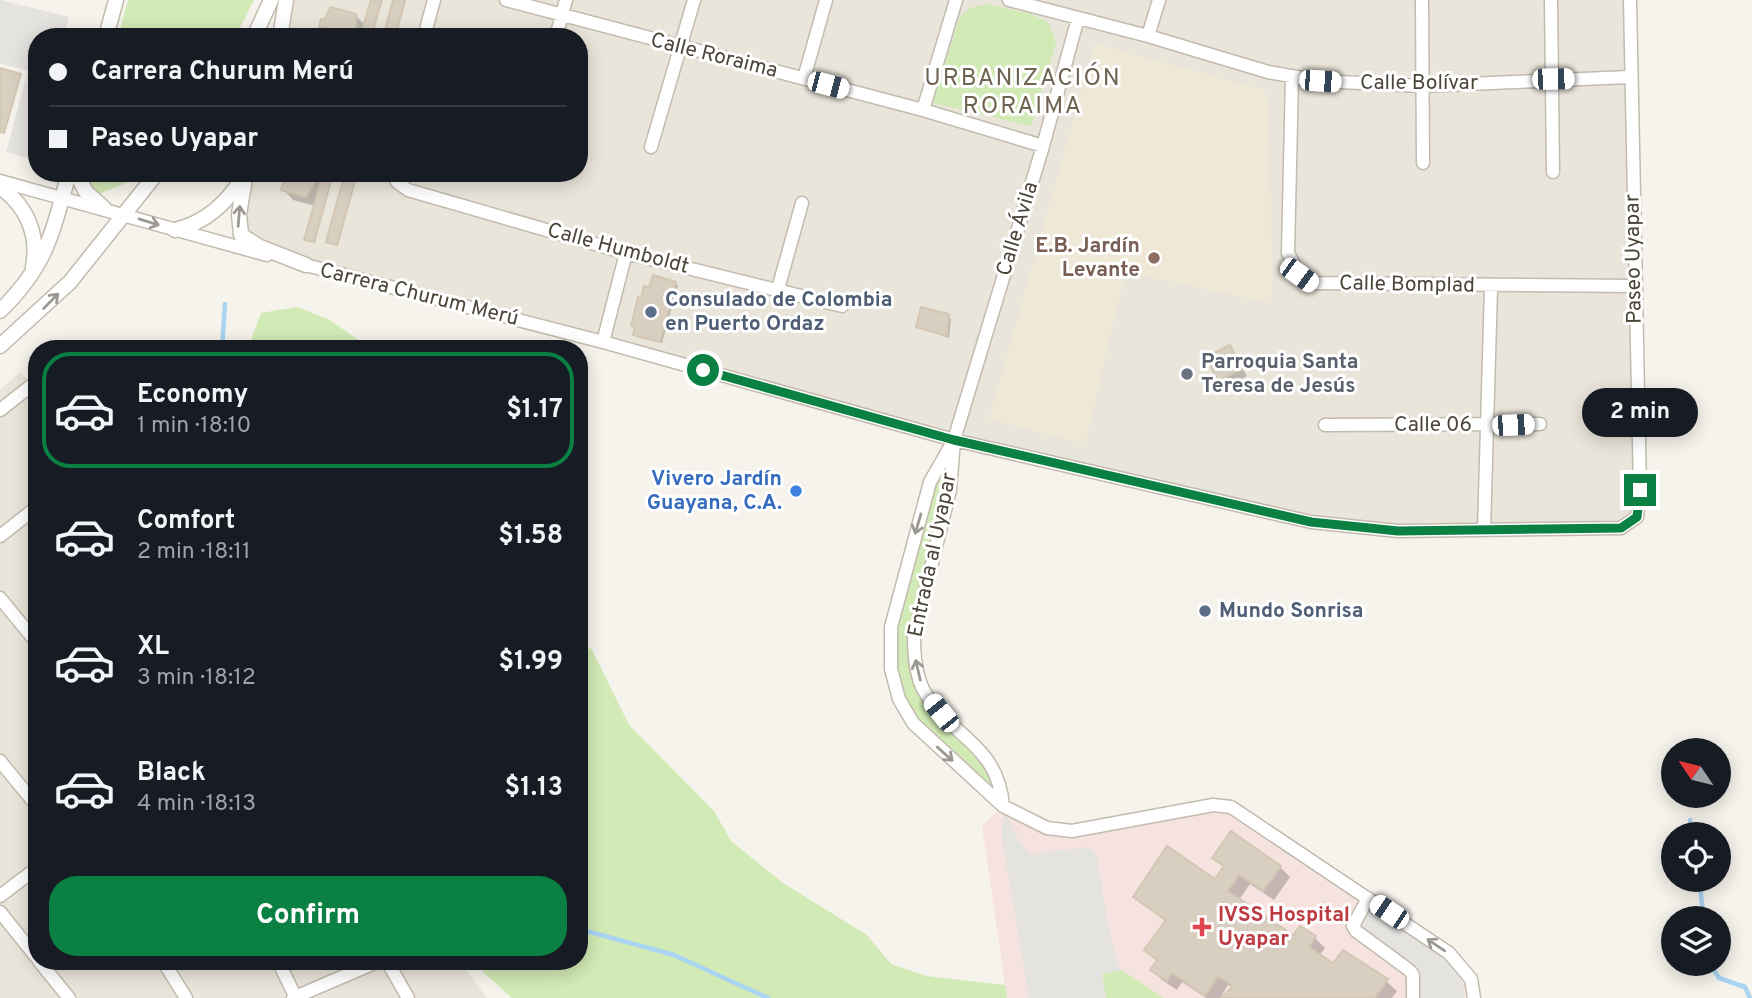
<!DOCTYPE html>
<meta charset="utf-8">
<style>
:root{--surface:#171b24;--page:#242831;--text:#f1f3f6;--muted:#9ea1a6;--line:#363941;--accent:#0b8043}
body{margin:0;font-family:Overpass,sans-serif;background:var(--page);color:var(--text);height:100vh;display:flex;flex-direction:column;font-size:26px;white-space:nowrap}
*{box-sizing:border-box;margin:0}
p{font-size:23px;color:var(--muted)}
.icon{flex:none;width:38px;height:38px;fill:none;stroke:currentColor;stroke-width:2;stroke-linecap:round;stroke-linejoin:round}
.map{position:relative;flex:1;overflow:hidden}
.side{position:absolute;left:28px;top:340px;width:560px;height:630px;display:flex;flex-direction:column;background:var(--surface);border-radius:28px;box-shadow:0 4px 18px #0003}
.side>*{flex:none}
.banner{position:absolute;left:28px;top:28px;width:560px;height:154px;border-radius:28px;box-shadow:0 4px 18px #0003;display:grid;align-content:center;height:154px;padding:0 21px;background:var(--surface)}
.needle{width:46px;rotate:305deg}
.fabs{position:absolute;left:1661px;top:738px;display:grid;gap:14px}
.fabs a{display:grid;place-items:center;width:70px;height:70px;border-radius:50%;background:var(--surface);box-shadow:0 4px 18px #0003;font-size:35px}
.end{position:absolute;width:32px;height:32px;margin:-16px;border:9px solid #0b8043;background:#fff;box-shadow:0 0 0 4px #fff}
.from{border-radius:50%}
.bubble{position:absolute;height:49px;border-radius:24px;background:var(--surface);box-shadow:0 4px 18px #0003;font-size:23px;font-weight:700;line-height:49px;text-align:center}
.car{position:absolute;width:21px;height:42px;margin:-21px -10px;border-radius:9px;box-shadow:0 0 5px 2px #0007;background:linear-gradient(#fff 24%,#345 0 40%,#fff 0 76%,#345 0 86%,#fff 0)}
.banner b{display:flex;align-items:center;gap:24px;height:66px;font-size:26px}
.banner b+b{border-top:2px solid var(--line)}
.banner i{width:18px;height:18px;background:var(--text)}
ul{padding:12px 0 0;list-style:none}
li{display:flex;align-items:center;gap:21px;height:116px;margin:0 14px 10px;padding:0 7px;border:4px solid transparent;border-radius:28px}
li div{flex:1}
li b{display:block;font-size:26px}
li em{font-style:normal;font-weight:700}
li.on{border-color:var(--accent)}
li>.icon{width:63px;height:63px;stroke-width:1.5}
.action{display:flex;gap:14px;margin-top:auto;padding:14px 21px}
.action a{flex:1;height:80px;border-radius:28px;background:var(--accent);color:#fff;font-size:28px;font-weight:700;line-height:80px;text-align:center}
.map>svg:first-child{display:block}
.residential{fill:#eae5da}
.education{fill:#efe8d6}
.medical{fill:#f6e3e0}
.green{fill:#d2eab5}
.parking{fill:#e5e3e0}
.shadow{fill:#0003}
.lines{fill:none;stroke-linecap:round;stroke-linejoin:round}
.stream{stroke:#a9d4f2;stroke-width:4.5}
.building{fill:#d8cfc1;stroke:#d3c7b4;stroke-width:2}
.minor-casing{stroke:#c2bbae;stroke-width:15}
.tertiary-casing{stroke:#c2bbae;stroke-width:17}
.minor{stroke:#fff;stroke-width:12}
.tertiary{stroke:#fff;stroke-width:14}
.oneway{stroke:#9c9892}
.route{stroke:#0b8043;stroke-width:9}
.education-dot{fill:#8d6e63;stroke:#fff;stroke-width:2.5}
.service-dot{fill:#5c6f8a;stroke:#fff;stroke-width:2.5}
.worship-dot{fill:#6b7280;stroke:#fff;stroke-width:2.5}
.shop-dot{fill:#3f7fe0;stroke:#fff;stroke-width:2.5}
.health-dot{fill:#e0444e;stroke:#fff;stroke-width:2.5}
.labels{text-anchor:middle;dominant-baseline:central;stroke-width:6;stroke-linejoin:round;paint-order:stroke}
.street-label{font-size:21px;fill:#4b4439;stroke:#fff}
.education-label{font-size:21px;font-weight:bold;fill:#785e54;stroke:#fff;text-anchor:end}
.service-label{font-size:21px;font-weight:bold;fill:#4e5e75;stroke:#fff;text-anchor:start}
.worship-label{font-size:21px;font-weight:bold;fill:#5b616d;stroke:#fff;text-anchor:start}
.shop-label{font-size:21px;font-weight:bold;fill:#366cbe;stroke:#fff;text-anchor:end}
.health-label{font-size:21px;font-weight:bold;fill:#be3a42;stroke:#fff;text-anchor:start}
.quarter-label{font-size:24px;letter-spacing:2px;fill:#6e6250;stroke:#fff}
</style>
<div class="map">
<svg width="1752" height="998" viewBox="0 0 1752 998">
<rect width="100%" height="100%" fill="#f6f3ec"/>
<path class="residential" d="M286 0H1630L1637 517 1621 528 1398 531 1311 522 954 440 306 265 245 239 246 173H579V37H280Z
M21 372 37 391V961H459L487 998H0V389Z"/>
<path class="education" d="M1095 44 1264 90 1269 108 1272 303 1125 272 1085 444 989 419Z"/>
<path class="medical" d="M1003 806 1048 828 1222 806 1448 954 1465 984V998H1007L982 826Z"/>
<path class="green" d="M128 0H254L235 37H118Z
M986 4 1031 14 1049 23 1056 43 1031 126 933 103 960 17 970 8Z
M83 173 141 177 99 194 94 191Z
M297 307 330 320 370 348H248L261 313Z
M954 440 917 620 922 687 987 757 1003 806 913 723 890 652 930 482Z
M579 639 592 650 629 725 714 811 731 841 783 883 867 935 891 964 926 976 1005 985 1007 998H512L484 973 479 961H579Z
M1122 970 1164 998H1106L1102 974Z"/>
<path class="parking" d="M0 0 69 17 64 37H37V135L30 159 6 152 28 71 0 63Z
M1003 806 1019 841 1031 854 1086 847 1092 849 1097 857 1109 929 1117 961 1122 970 1102 974 1106 998H1029L1002 839Z
M1367 900 1448 954 1461 972 1465 998H1413V975L1356 931Z"/>
<path class="shadow" d="M372 0H382L372 37H324L326 31 321 26 355 15 365 25Z
M395 0H406L396 37H385Z
M281 173H334L315 242 307 240 315 206 293 200 283 189Z
M347 173H358L338 245 329 242Z
M675 283 678 286 662 343 638 337 633 325 643 301 651 290Z
M948 316 951 319 949 338 918 327Z
M1229 347 1247 376 1226 387 1219 380Z
M1215 858 1280 867 1290 877 1274 900 1250 884 1239 900 1294 938H1315L1325 948 1319 956 1334 966 1386 981 1397 991 1392 998H1226L1233 988 1228 985 1220 998H1206L1182 982 1177 990 1162 980 1152 970 1158 961 1146 950 1166 922 1135 897 1215 882 1225 868Z"/>
<g class="lines">
<path class="stream" d="M222 348 225 304
M1690 820 1692 835
M1699 880 1704 919
M579 929 674 955 768 998
M1710 964 1719 978 1745 987 1750 998"/>
</g>
<path class="building" d="M371 0H382L371 37H360Z
M393 0H405L395 37H383Z
M331 7 356 14V37H320L325 28 319 27 321 19 324 20Z
M0 68 21 74 4 133 0 132Z
M279 173H313L318 177 306 197 281 190 283 183Z
M323 173H333L314 242 304 240Z
M345 173H357L337 245 326 242Z
M653 275 676 282 660 342 633 335 635 327 631 326 638 297 641 298 644 286 649 288Z
M921 307 949 314 947 336 916 327Z
M1230 345 1242 369 1218 381 1206 357Z
M1231 831 1281 866 1263 891 1239 875 1228 891 1293 935 1300 926 1316 936 1309 947 1333 963 1343 950 1388 979 1375 998H1221L1233 986 1218 976 1205 996 1172 973 1167 981 1150 970 1157 960 1144 950 1166 920 1133 897 1167 846 1215 879 1224 866 1212 858Z"/>
<g class="lines">
<defs>
<path id="minor" d="M506 0 923 110 1043 146
M1009 0 1148 36 1268 72 1320 81 1422 86 1629 77
M1422 0 1423 163
M1551 0 1553 172
M1148 36 1159 0
M424 37 434 0
M556 37 566 0
M1292 76 1288 253 1299 275 1311 283 1635 286
M804 78 826 0
M923 110 956 0
M651 147 694 0
M393 173 397 182 408 190 626 253 842 306
M0 181 267 255
M298 263 603 342 954 440 1311 522 1398 531 1621 528 1637 517 1640 490 1630 0
M778 289 802 203
M603 342 626 253
M0 410 32 385
M1325 425 1540 424
M954 440 930 482 891 627V669L899 699 913 723 1003 806 1047 828 1072 831 1213 805 1231 807 1449 953 1471 979 1474 998
M1484 530 1491 287
M0 536 37 507
M0 598 37 643
M0 761 37 806
M1003 806C998 743 949 737 923 689 915 673 914 654 914 636L950 490 954 440 1043 146 1078 18
M0 896 37 868
M1368 898 1353 926 1356 931 1409 970 1413 975V998
M0 912 37 958
M39 961 69 998
M163 961 186 998
M278 961 296 998
M387 961 408 998
M293 998 379 961"/>
<path id="tertiary" d="M106 37 116 0
M254 37 271 0
M280 37 286 0
M76 173 86 192 104 208
M246 173 239 214 241 235 260 247 306 265
M0 187C27 206 39 235 33 267
M175 230C207 222 225 204 244 177
M0 311C47 265 52 234 69 173
M0 346 70 282 157 173"/>
</defs>
<use href="#minor" class="minor-casing"/>
<use href="#tertiary" class="tertiary-casing"/>
<use href="#minor" class="minor"/>
<use href="#tertiary" class="tertiary"/>
</g>
<defs><path id="oneway-shaft" d="M-6 0H5M1.5-3L5.5 0L1.5 3" fill="none" stroke-width="1.6" stroke-linecap="round" stroke-linejoin="round" transform="scale(1.75)"/></defs>
<g class="oneway">
<use href="#oneway-shaft" transform="translate(239 216) rotate(-85)"/>
<use href="#oneway-shaft" transform="translate(149 222) rotate(17)"/>
<use href="#oneway-shaft" transform="translate(51 301) rotate(-45)"/>
<use href="#oneway-shaft" transform="translate(918 524) rotate(106)"/>
<use href="#oneway-shaft" transform="translate(918 670) rotate(-103)"/>
<use href="#oneway-shaft" transform="translate(945 754) rotate(42)"/>
<use href="#oneway-shaft" transform="translate(1436 945) rotate(-146)"/>
</g>
<g class="lines">
<path class="route" d="M703 370 954 440 1311 522 1398 531 1621 528 1637 517 1640 490"/>
</g>
<circle class="education-dot" cx="1154" cy="258" r="7"/>
<g class="service-dot">
<circle cx="651" cy="312" r="7"/>
<circle cx="1205" cy="611" r="7"/>
</g>
<circle class="worship-dot" cx="1187" cy="374" r="7"/>
<circle class="shop-dot" cx="796" cy="491" r="7"/>
<path class="health-dot" d="M1198.5 916.5h7v7h7v7h-7v7h-7v-7h-7v-7h7z"/>
<g class="labels">
<g class="street-label">
<text transform="translate(714 56) rotate(14)">Calle Roraima</text>
<text x="1419" y="83">Calle Bolívar</text>
<text transform="translate(1018 229) rotate(-73)">Calle Ávila</text>
<text transform="translate(618 249) rotate(15)">Calle Humboldt</text>
<text transform="translate(1634 259) rotate(-91)">Paseo Uyapar</text>
<text transform="translate(1407 285) rotate(1)">Calle Bomplad</text>
<text transform="translate(419 295) rotate(14)">Carrera Churum Merú</text>
<text x="1433" y="425">Calle 06</text>
<text transform="translate(933 555) rotate(-78)">Entrada al Uyapar</text>
</g>
<g class="education-label">
<text x="1140" y="246">E.B. Jardín<tspan x="1140" dy="24">Levante</tspan></text>
</g>
<g class="service-label">
<text x="665" y="300">Consulado de Colombia<tspan x="665" dy="24">en Puerto Ordaz</tspan></text>
<text x="1219" y="611">Mundo Sonrisa</text>
</g>
<g class="worship-label">
<text x="1201" y="362">Parroquia Santa<tspan x="1201" dy="24">Teresa de Jesús</tspan></text>
</g>
<g class="shop-label">
<text x="782" y="479">Vivero Jardín<tspan x="782" dy="24">Guayana, C.A.</tspan></text>
</g>
<g class="health-label">
<text x="1218" y="915">IVSS Hospital<tspan x="1218" dy="24">Uyapar</tspan></text>
</g>
<g class="quarter-label">
<text x="1023" y="79">URBANIZACIÓN<tspan x="1023" dy="28">RORAIMA</tspan></text>
</g>
</g>
</svg>
<div class="fabs">
<a><svg class="needle" viewBox="-14 -14 28 28"><path d="M0-13l5 13h-10z" fill="#e53935"/><path d="M0 13l5-13h-10z" fill="#9ea1a6"/></svg></a>
<a><svg class="icon" aria-label="locate" viewBox="0 0 24 24"><circle cx="12" cy="12" r="6"/><path d="M12 2v4M12 18v4M2 12h4M18 12h4"/></svg></a>
<a><svg class="icon" aria-label="layers" viewBox="0 0 24 24"><path d="M12 4l9 5-9 5-9-5zM3 14l9 5 9-5"/></svg></a>
</div>
<i class="end from" style="left:703px;top:370px"></i>
<i class="end" style="left:1640px;top:490px"></i>
<div class="bubble" style="left:1582px;top:388px;width:116px">2 min</div>
<i class="car" style="left:1553px;top:79px;rotate:89deg"></i>
<i class="car" style="left:1320px;top:81px;rotate:94deg"></i>
<i class="car" style="left:828px;top:85px;rotate:105deg"></i>
<i class="car" style="left:1299px;top:275px;rotate:126deg"></i>
<i class="car" style="left:1513px;top:425px;rotate:88deg"></i>
<i class="car" style="left:941px;top:713px;rotate:321deg"></i>
<i class="car" style="left:1389px;top:912px;rotate:304deg"></i>
<div class="banner">
<b><i class="from"></i>Carrera Churum Merú</b>
<b><i></i>Paseo Uyapar</b>
</div>
<section class="side">
<ul>
<li class="on"><svg class="icon" aria-label="car" viewBox="0 0 24 24"><path d="M5 17H2v-5l4-1 3-4h7l3 4 3 1v5h-3M9 17h6M6 11h13"/><circle cx="7" cy="17" r="2"/><circle cx="17" cy="17" r="2"/></svg><div><b>Economy</b><p>1 min · 18:10</p></div><em>$1.17</em></li>
<li><svg class="icon" aria-label="car" viewBox="0 0 24 24"><path d="M5 17H2v-5l4-1 3-4h7l3 4 3 1v5h-3M9 17h6M6 11h13"/><circle cx="7" cy="17" r="2"/><circle cx="17" cy="17" r="2"/></svg><div><b>Comfort</b><p>2 min · 18:11</p></div><em>$1.58</em></li>
<li><svg class="icon" aria-label="car" viewBox="0 0 24 24"><path d="M5 17H2v-5l4-1 3-4h7l3 4 3 1v5h-3M9 17h6M6 11h13"/><circle cx="7" cy="17" r="2"/><circle cx="17" cy="17" r="2"/></svg><div><b>XL</b><p>3 min · 18:12</p></div><em>$1.99</em></li>
<li><svg class="icon" aria-label="car" viewBox="0 0 24 24"><path d="M5 17H2v-5l4-1 3-4h7l3 4 3 1v5h-3M9 17h6M6 11h13"/><circle cx="7" cy="17" r="2"/><circle cx="17" cy="17" r="2"/></svg><div><b>Black</b><p>4 min · 18:13</p></div><em>$1.13</em></li>
</ul>
<div class="action"><a>Confirm</a></div>
</section>
</div>
